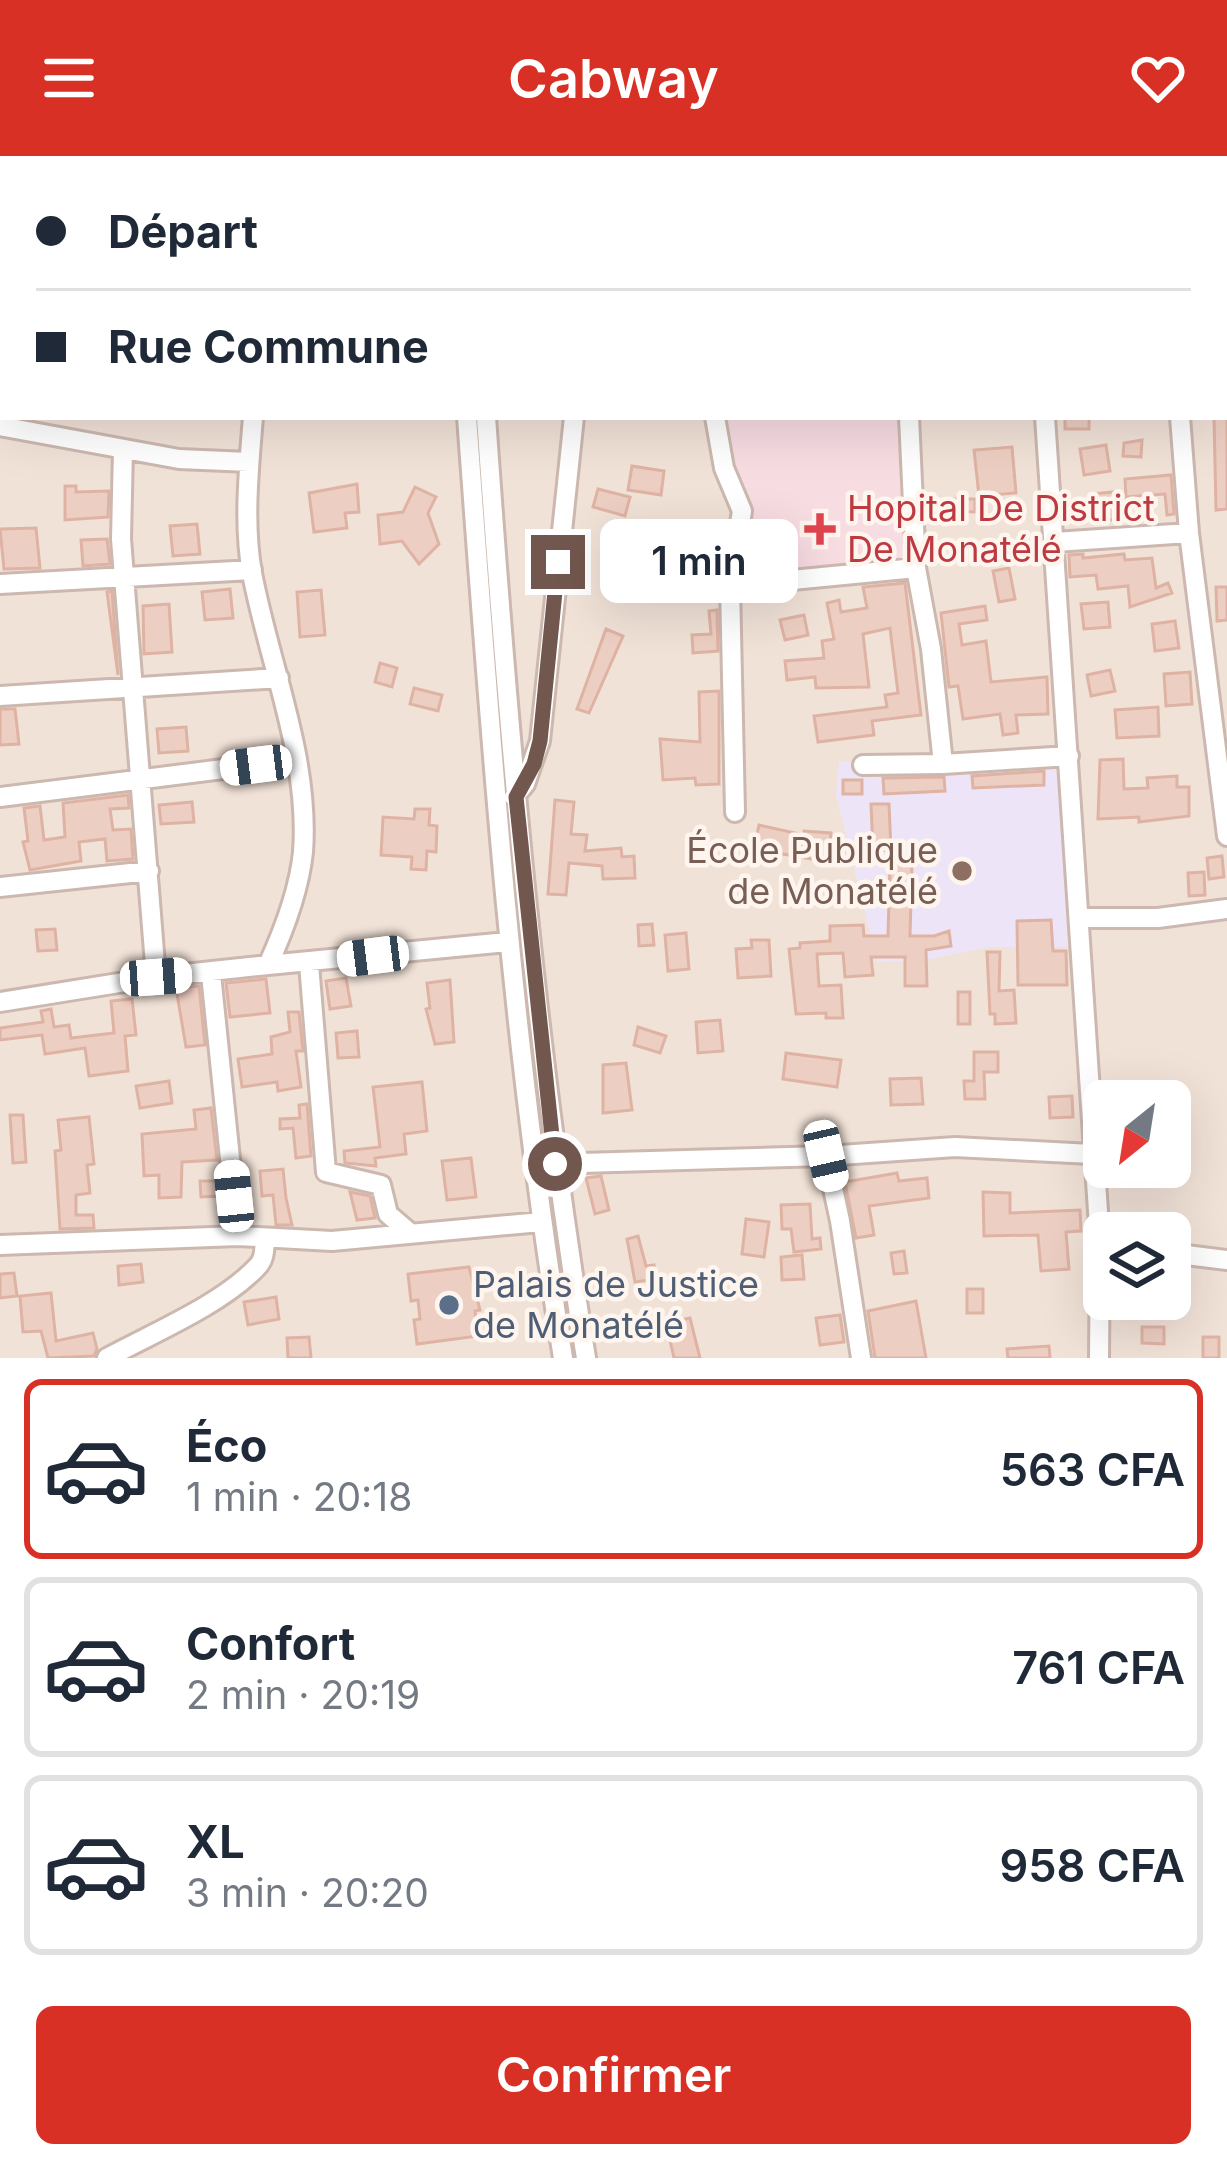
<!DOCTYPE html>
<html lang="fr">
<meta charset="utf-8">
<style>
:root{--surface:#fff;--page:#f6f6f7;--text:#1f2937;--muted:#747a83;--line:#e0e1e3;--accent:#d93025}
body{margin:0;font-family:Inter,sans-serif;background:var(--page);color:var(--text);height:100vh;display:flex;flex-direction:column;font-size:45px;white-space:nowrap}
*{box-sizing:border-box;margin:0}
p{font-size:39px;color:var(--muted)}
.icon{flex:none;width:66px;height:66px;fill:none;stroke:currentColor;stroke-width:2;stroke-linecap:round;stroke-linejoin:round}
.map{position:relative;height:1202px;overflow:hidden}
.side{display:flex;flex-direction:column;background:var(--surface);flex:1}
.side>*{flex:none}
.guide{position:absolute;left:0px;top:0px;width:1227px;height:264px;box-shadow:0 12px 48px #0002;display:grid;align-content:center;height:264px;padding:0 36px;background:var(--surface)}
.needle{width:78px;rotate:210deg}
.fabs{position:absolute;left:1083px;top:924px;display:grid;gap:24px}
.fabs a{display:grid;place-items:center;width:108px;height:108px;border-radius:18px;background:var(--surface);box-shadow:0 12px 48px #0002;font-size:60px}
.end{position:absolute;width:54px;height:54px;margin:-27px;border:15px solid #72574e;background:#fff;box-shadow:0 0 0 6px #fff}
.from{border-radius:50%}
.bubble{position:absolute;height:84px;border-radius:18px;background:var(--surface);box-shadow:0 12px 48px #0002;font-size:39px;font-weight:600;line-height:84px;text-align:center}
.car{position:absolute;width:36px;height:72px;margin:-36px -18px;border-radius:15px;box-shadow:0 0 9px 3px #0007;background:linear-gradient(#fff 24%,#345 0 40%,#fff 0 76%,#345 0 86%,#fff 0)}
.guide b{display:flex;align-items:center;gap:42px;height:114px;font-size:45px}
.guide b+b{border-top:3px solid var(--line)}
.guide i{width:30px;height:30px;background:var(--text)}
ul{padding:21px 0 0;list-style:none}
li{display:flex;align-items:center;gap:36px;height:180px;margin:0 24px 18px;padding:0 12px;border:6px solid var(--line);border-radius:18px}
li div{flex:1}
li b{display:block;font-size:45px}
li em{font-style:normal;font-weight:600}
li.active{border-color:var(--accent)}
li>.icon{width:108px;height:108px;stroke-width:1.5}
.cta{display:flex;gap:24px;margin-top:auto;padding:24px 36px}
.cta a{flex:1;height:138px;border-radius:18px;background:var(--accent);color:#fff;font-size:48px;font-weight:600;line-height:138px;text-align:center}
header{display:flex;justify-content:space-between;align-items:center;height:156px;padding:0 36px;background:var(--accent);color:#fff;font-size:54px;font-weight:600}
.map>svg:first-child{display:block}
.residential{fill:#f1e2d7;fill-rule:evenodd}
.education{fill:#eee4f7}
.medical{fill:#f7dce2}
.building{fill:#edcec2;stroke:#dfb3a4;stroke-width:3}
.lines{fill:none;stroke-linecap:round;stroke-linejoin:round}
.minor-casing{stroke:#ccb8af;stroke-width:24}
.minor{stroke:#fff;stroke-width:18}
.route{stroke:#72574e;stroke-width:15}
.health-dot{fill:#e0444e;stroke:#fdf5ee;stroke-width:4.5}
.education-dot{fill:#8d6e63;stroke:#fdf5ee;stroke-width:4.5}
.service-dot{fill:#5c6f8a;stroke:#fdf5ee;stroke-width:4.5}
.labels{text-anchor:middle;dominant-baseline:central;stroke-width:9;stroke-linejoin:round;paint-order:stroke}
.health-label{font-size:36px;fill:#be3a42;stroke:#fdf5ee;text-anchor:start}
.education-label{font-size:36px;fill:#785e54;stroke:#fdf5ee;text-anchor:end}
.service-label{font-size:36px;fill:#4e5e75;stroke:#fdf5ee;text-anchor:start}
</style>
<header><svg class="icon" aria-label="menu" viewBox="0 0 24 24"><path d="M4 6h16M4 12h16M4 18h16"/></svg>Cabway<svg class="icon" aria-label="heart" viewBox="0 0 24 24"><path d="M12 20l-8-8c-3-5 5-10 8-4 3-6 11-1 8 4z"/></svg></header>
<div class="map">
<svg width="1227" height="1202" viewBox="0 0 1227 1202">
<rect width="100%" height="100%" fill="#faf1e8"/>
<path class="residential" d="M0 0H1227V1202H0ZM3 3H1224V261H3ZM1104 945H1170V1011H1104ZM1104 1077H1170V1143H1104Z"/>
<path class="education" d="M839 604 868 611 1065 606 1072 791H988L926 804 877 806 836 639Z"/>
<path class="medical" d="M721 261H904L913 411 824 410 800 419H735Z"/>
<path class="building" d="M1065 261H1089V273H1065Z
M1214 261H1227V353L1216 354Z
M1142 284 1141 301 1123 300 1124 287Z
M1106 289 1110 315 1084 319 1080 293Z
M1012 291 1016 337 979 340 974 294Z
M632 310 664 315 661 339 628 334Z
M1171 319 1174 358 1167 359 1165 338 1126 341 1125 323Z
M357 328 359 356 345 357 347 372 314 376 309 337Z
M65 330H76V336L109 335 108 361 65 364Z
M415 331 436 341 428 357 439 388 419 408 402 385 380 388 378 359 403 356Z
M598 333 630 341 625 360 593 351Z
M1113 336 1115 350H1123L1124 363 1094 365 1092 338Z
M952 343H975V356L952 355Z
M197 368 200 398 173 400 170 370Z
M668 368 690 371 687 398 664 395Z
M790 370 794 388 775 392 777 403 763 406 760 394 749 397 752 377Z
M36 372 40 412 4 413 0 373Z
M107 383 110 408 83 410 81 384Z
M1083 398V402L1124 398 1125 404 1152 402 1156 432 1168 427 1172 437 1130 451 1128 430 1098 433 1096 419 1070 421 1069 399Z
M644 411 655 416 646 440 634 435Z
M1009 412 1015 443 999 446 993 415Z
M905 427 921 559 872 565 874 579 818 586 814 560 887 551 885 539 898 537 890 472 863 478 869 531 816 532 815 521 787 524 785 505 824 502 822 485 834 483 827 447 839 444 841 456 867 452 863 431Z
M1216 431H1227V464L1217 465Z
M230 433 233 462 205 464 202 436Z
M321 434 325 479 300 481 297 436Z
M112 435 118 519 107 436Z
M1108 446 1110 471 1084 473 1081 448Z
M169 448 172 496 144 498 143 450Z
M985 450 987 464 959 468 962 489 986 485 991 526 1047 521 1048 558 1016 559 1018 577 1003 579 1000 558 963 563 958 530 949 531 941 457Z
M717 454 718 495 693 497 692 479 711 478 709 455Z
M804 459 808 479 785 484 780 464Z
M1175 465 1179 492 1155 495 1152 468Z
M606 473 623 480 589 557 577 553Z
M380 507 397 512 392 531 375 526Z
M1110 514 1115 535 1091 540 1087 519Z
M1190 516 1192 548 1166 550 1164 518Z
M414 532 442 539 438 555 410 548Z
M719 535V628L696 629 695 622 663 624 660 583 700 586 699 536Z
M1158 551 1159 580 1117 582 1115 554Z
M0 553H15L19 588 0 589Z
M186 571 188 595 159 597 157 573Z
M1123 603 1124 633 1148 632 1147 622 1177 620V631H1189V660L1139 666V661L1098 663 1100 604Z
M1044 615V629L973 632 972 620Z
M944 621 945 635 884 638 883 622Z
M843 624H862V638H843Z
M128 639 129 652 110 653 113 674 131 673 133 703 107 705 105 683 79 686 81 705 30 714 23 686 28 685 24 652 40 650 44 684 65 681 63 647Z
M555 644 574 646 571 678 587 679 585 695 621 692 622 701 634 700 635 722 603 723 602 710 569 707 566 739 548 738Z
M192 646 194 666 161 668 159 649Z
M871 648H889L891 694 873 695Z
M415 653H430L429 669 437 670 436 696 427 695 426 714 411 713 412 701 381 699 383 661 414 663Z
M759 669 804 679V675L831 677 829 706 754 693Z
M1222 700 1224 721 1209 723 1207 702Z
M890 707 912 708 910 780H934L949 775 951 790 926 794 927 830H905V801H871L873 819 845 821 843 797 817 798 819 830 841 829 843 862H826V857L796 858 789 793 800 792V787L830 785V770L863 769 864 780H888Z
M1204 716 1205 739 1189 740 1188 717Z
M1051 764 1053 795H1066L1067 829H1018L1017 765Z
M652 768 654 789 639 790 638 769Z
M55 773 57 794 38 795 36 774Z
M686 777 689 813 668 815 665 779Z
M751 784H769L771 820 738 822 736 793 752 792Z
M987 796H1000L999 835 1014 834 1016 867 995 868V858H990Z
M346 822 351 850 330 853 326 825Z
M266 823 270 857 230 861 226 827Z
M450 824 454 886 435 888 426 853 430 852 427 827Z
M199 830 205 889 186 891 176 832Z
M958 836H970V868H958Z
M132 843 136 879 125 880 128 915 89 920 85 892 45 898 42 879 0 884V872L43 866 41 855 51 853 54 871 69 869 71 882 114 877 111 845Z
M288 856H299L303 895H296L301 931 278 935 277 926 242 931 238 903 272 898 271 881 290 876Z
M720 864 723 895 698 897 696 866Z
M638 871 666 880 660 897 634 889Z
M357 875 359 901 338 902 336 877Z
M974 896H998V916H984L985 943H965L964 925H974Z
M786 897 841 904 837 931 783 923Z
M626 907 632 954 603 957V909Z
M921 922 923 948 891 949 890 923Z
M169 925 172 947 140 952 136 930Z
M422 926 427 975 404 978 406 998 375 1002 376 1010 345 1007 344 995 380 991 373 931Z
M1072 940 1073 961 1050 962 1049 941Z
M307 948 311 1000 296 1002 293 972 280 973V963L300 962 299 949Z
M211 952 217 1004 182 1006 181 1041 159 1042V1019L144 1020 142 978 196 973 194 954Z
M10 959H23L26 1006 13 1007Z
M89 961 94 1008 87 1009 90 1037 76 1039V1059H93L94 1072 60 1073 55 995 61 994 58 964Z
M471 1002 476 1041 447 1044 442 1005Z
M283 1013 286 1042 292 1069H276L273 1039 262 1040 260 1015Z
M897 1017 899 1025 927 1022 929 1042 869 1050 874 1079 856 1082 845 1026Z
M601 1020 609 1054 595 1058 586 1022Z
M200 1025H219L220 1040 201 1041Z
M350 1036 370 1040 375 1062 357 1064Z
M983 1036 1010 1037V1057L1080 1054 1081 1075 1066 1076 1069 1113 1041 1115 1038 1079 984 1080Z
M810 1048 812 1083 820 1082 821 1093 794 1096 791 1073H782L781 1049Z
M746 1063 769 1066 764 1101 742 1098Z
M638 1080 646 1110 654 1109 656 1123 635 1126 627 1083Z
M904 1095 907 1117 894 1118 891 1097Z
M802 1099 804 1123 782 1124 781 1101Z
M141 1108 143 1126 119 1129 118 1110Z
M469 1111 480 1154 475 1155 478 1180 417 1188 414 1164 420 1163 418 1144 411 1145 408 1118Z
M14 1117 17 1140 0 1142V1118Z
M967 1133H983V1157H967Z
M51 1137 56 1185 93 1177 97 1193 94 1200 48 1202 41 1175 23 1176 20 1140Z
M276 1141 279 1163 248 1169 244 1146Z
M916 1145 926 1202H875L868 1155Z
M840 1159 844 1186 820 1189 816 1162Z
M690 1162 700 1202H674L666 1167Z
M1142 1171H1164V1188L1142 1187Z
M309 1181 311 1202H288L287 1182Z
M1203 1181H1219V1202H1203Z
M1049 1190 1050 1202H1008L1007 1193Z"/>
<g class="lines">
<defs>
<path id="minor" d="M16 0 17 3
M225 0 226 3
M444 0V3
M464 0V3
M585 0V3
M894 0V3
M1024 0 1025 3
M1157 0 1158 3
M775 3 776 0
M791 3 830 0
M467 261C490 576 512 890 563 1202
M486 261C508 576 535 890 586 1202
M715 261 724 312 742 355 730 430 735 656
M909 261 916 412 931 493 943 608 1069 600
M1045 261 1100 1085 1099 1202
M1180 261 1189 377 1227 680
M0 270 179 303 249 306
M123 293 121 383 156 821
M1055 386 1189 377
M0 428 252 414
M730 430 916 412
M0 540 279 522
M863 609 943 608
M0 641 295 604
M514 641 525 628 540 585 574 261
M0 731 149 715
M1082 762H1158L1227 753
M309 808 326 1016 381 1029 388 1058 409 1076
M268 809 507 786
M211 818 238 1080
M0 846 156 821 268 809C284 774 299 735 303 696 310 601 269 508 252 417 243 367 249 311 253 261
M826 1000 840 1065 861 1202
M546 1008 826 1000 955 991 1092 998
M0 1089 238 1080 332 1085 541 1066
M1170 1097 1227 1104
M107 1202C153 1177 221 1149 257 1111 265 1103 264 1094 265 1084"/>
</defs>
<use href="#minor" class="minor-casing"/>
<use href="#minor" class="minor"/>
</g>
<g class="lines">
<path class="route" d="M555 1008 516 641 534 608 540 585 558 406"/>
</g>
<path class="health-dot" d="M814 355h12v12h12v12h-12v12h-12v-12h-12v-12h12z"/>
<circle class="education-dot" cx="962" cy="715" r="12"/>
<circle class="service-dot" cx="449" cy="1149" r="12"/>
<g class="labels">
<g class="health-label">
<text x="847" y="352">Hopital De District<tspan x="847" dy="41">De Monatélé</tspan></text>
</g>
<g class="education-label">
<text x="938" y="694">École Publique<tspan x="938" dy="41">de Monatélé</tspan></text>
</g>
<g class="service-label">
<text x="473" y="1128">Palais de Justice<tspan x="473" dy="41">de Monatélé</tspan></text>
</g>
</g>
</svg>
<div class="fabs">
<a><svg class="needle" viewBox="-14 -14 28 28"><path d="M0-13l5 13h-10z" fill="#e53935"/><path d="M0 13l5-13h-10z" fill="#747a83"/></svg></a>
<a><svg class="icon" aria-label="layers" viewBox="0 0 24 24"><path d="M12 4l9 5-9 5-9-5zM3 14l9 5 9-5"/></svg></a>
</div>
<i class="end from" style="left:555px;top:1008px"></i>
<i class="end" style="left:558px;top:406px"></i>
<div class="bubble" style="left:600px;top:363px;width:198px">1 min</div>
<i class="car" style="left:256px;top:609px;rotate:263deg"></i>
<i class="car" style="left:373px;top:800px;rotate:263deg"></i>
<i class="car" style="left:156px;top:821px;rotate:86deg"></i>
<i class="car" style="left:826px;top:1000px;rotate:167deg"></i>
<i class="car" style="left:234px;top:1040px;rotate:354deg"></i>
<div class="guide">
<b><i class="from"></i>Départ</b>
<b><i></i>Rue Commune</b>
</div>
</div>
<section class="side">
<ul>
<li class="active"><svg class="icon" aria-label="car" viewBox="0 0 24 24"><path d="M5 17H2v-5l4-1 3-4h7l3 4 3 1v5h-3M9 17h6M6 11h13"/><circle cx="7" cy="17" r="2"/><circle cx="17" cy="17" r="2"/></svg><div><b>Éco</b><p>1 min · 20:18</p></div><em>563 CFA</em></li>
<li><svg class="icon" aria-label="car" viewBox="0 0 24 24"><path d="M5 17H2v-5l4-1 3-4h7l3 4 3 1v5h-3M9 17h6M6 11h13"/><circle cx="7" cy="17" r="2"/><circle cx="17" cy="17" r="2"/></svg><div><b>Confort</b><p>2 min · 20:19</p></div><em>761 CFA</em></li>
<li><svg class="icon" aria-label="car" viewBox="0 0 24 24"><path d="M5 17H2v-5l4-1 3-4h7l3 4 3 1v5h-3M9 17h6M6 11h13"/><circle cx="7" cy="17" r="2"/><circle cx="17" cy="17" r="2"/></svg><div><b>XL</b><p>3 min · 20:20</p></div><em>958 CFA</em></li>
</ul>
<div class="cta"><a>Confirmer</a></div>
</section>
